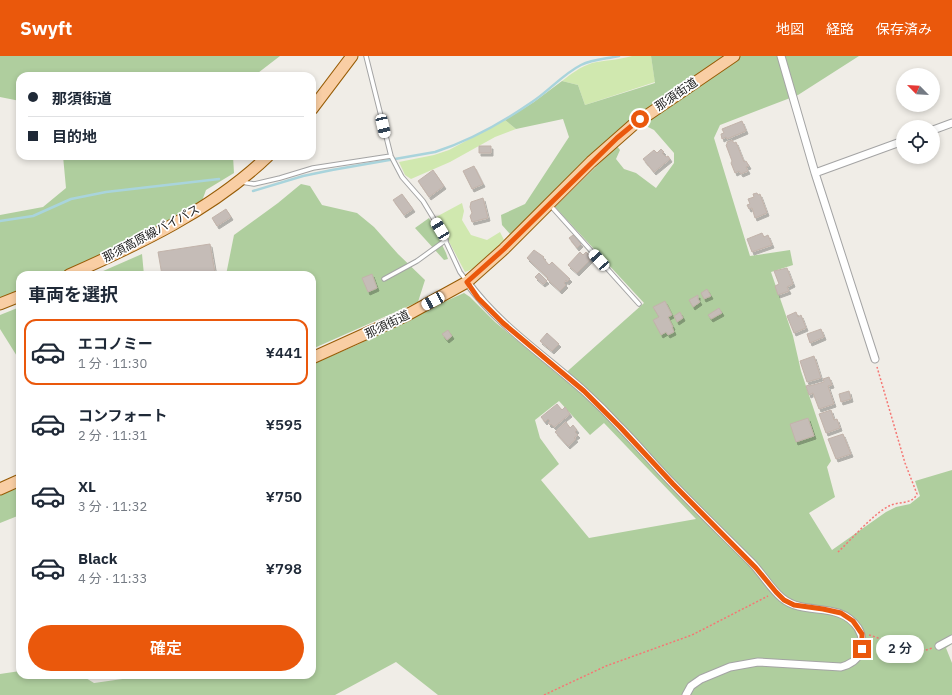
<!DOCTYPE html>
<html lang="ja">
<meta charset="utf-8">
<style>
:root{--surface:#fff;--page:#f2f2f3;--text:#1f2937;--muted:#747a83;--line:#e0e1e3;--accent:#ea580c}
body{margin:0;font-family:"IBM Plex Sans","Noto Sans JP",sans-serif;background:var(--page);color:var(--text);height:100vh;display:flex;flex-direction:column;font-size:15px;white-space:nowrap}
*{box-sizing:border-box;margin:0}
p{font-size:13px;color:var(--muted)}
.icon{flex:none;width:22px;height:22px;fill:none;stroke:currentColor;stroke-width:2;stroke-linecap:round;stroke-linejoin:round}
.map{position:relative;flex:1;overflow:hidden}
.drawer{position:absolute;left:16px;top:215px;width:300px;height:408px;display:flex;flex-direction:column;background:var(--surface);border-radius:12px;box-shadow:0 2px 6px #0003}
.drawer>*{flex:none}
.top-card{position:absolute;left:16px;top:16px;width:300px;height:88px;border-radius:12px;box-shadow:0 2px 6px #0003;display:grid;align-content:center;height:88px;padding:0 12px;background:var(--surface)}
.needle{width:26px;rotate:294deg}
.controls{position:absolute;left:896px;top:12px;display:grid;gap:8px}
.controls a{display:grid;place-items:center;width:44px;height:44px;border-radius:50%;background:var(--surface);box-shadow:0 2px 6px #0003;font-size:20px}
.end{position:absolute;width:18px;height:18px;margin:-9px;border:5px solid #ea580c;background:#fff;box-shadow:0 0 0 2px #fff}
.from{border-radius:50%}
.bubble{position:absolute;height:28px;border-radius:14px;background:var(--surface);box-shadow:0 2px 6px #0003;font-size:13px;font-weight:600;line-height:28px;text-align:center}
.car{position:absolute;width:12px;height:24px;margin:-12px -6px;border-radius:5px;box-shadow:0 0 3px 1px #0007;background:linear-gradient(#fff 24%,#345 0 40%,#fff 0 76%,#345 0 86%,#fff 0)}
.top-card b{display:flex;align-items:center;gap:14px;height:38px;font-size:15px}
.top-card b+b{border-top:1px solid var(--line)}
.top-card i{width:10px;height:10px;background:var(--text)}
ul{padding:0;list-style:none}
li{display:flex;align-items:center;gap:12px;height:66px;margin:0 8px 6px;padding:0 4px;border:2px solid transparent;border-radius:12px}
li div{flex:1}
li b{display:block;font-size:15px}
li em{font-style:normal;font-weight:600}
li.on{border-color:var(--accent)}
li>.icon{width:36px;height:36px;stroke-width:1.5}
h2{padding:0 12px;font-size:18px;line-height:48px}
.action{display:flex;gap:8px;margin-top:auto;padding:8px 12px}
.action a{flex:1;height:46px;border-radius:24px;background:var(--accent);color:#fff;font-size:16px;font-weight:600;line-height:46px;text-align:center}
header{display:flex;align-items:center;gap:24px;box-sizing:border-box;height:56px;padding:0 20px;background:var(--accent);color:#fff}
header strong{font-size:19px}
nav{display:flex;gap:22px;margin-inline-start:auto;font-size:14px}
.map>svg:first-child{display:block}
.grass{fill:#d0e8af}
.forest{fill:#afce9e;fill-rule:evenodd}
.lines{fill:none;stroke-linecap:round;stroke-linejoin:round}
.stream{stroke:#a9d4dc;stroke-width:2.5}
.building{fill:#c5bcb7;stroke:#c2b3aa;filter:url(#shadow)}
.lane-casing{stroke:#a4a4a4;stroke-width:5.5}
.street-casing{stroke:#a4a4a4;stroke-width:9}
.primary-casing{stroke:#975c06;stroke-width:13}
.path{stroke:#f57774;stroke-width:1.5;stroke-dasharray:2 2;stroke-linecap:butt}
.lane{stroke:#fff;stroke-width:3.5}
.street{stroke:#fff;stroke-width:7}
.primary{stroke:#f9cea4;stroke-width:11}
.route{stroke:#ea580c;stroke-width:5}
.labels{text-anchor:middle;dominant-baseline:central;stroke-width:3.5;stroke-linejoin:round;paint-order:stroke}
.street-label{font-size:12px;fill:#202020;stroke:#fff}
</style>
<header>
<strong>Swyft</strong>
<nav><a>地図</a><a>経路</a><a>保存済み</a></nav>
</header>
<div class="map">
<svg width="952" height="639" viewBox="0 0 952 639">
<defs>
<filter id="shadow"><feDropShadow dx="2" dy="3" stdDeviation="0" flood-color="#0004"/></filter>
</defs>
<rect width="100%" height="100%" fill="#f0ede7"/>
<path class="grass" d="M632 0H651L655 26 585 49 578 29 562 25C571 18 580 11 592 7 605 4 619 4 632 0Z
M505 64 516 73 495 81 450 106 411 123 405 119 399 106 434 99 449 94Z
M462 147 464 155 462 164 471 179 487 184 500 176 504 184C493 195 480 211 465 216L436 161Z"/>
<path class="forest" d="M0 0H280L254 20H20V45L0 41Z
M651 0H859L798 39 720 69 714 82 750 200 790 194 793 209 771 216 793 280 801 315 831 405 827 411 835 441 809 457 832 494 886 456 896 451 910 448 920 440 915 425 952 414V588L946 592 952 607V639H438L396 606 335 639H0V618L20 615V619H81L94 627 151 619H312V308L357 289 426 254 464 237 470 241 495 266 561 321 644 247 555 151 617 90 620 94 616 103 624 113 636 117 656 132 674 107V97L654 74 640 67 598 95 510 178 502 169 501 159 525 148 569 81 563 63 516 73 505 64 534 46 562 25 578 29 585 49 655 27ZM559 345 590 379 604 367 696 463 589 482 541 424 559 408 540 382 535 364Z
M63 100H233L234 117 206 134 202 145 166 167 98 202 57 219H20V234L0 243V159L43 151 66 132Z
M301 128 310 130 322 149 357 157 374 171 398 198 425 224 418 246 312 293V219H226L234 179 278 147Z
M429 162 446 197 448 203 444 204 415 172Z
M142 198 144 219H94Z
M20 251V305L0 273V259Z
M20 431V459L0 467V439Z"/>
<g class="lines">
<path class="stream" d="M253 135 303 120 332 114 435 96C469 85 503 66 532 46 549 35 563 18 581 9 593 3 606 3 619 0
M0 165 33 160 71 143 106 136 219 123"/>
</g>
<path class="building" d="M742 65 746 75 727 83 726 81 722 83 721 78 724 77 722 73Z
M732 84 734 87 736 86 744 106 746 105 749 110 746 111 748 115 741 118 739 115 735 117 731 107 732 105 726 89 727 88V86Z
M479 90H491V97H479Z
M661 93 664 96 662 97 666 101 668 100 670 103 654 116 643 103 654 94 657 97Z
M474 110 483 128 472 133 463 115Z
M433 114 444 130 429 141 418 125Z
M757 137 758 139 760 138 767 157 755 162 752 152 749 153 747 149 750 148 748 143 754 141 753 138Z
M402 138 413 153 404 159 393 144Z
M483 142 488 162 472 166 470 160 472 157 470 151 471 146Z
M226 153 231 161 217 170 212 162Z
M762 177 764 181 768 179 772 189 752 196 747 183Z
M573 179 581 188 577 192 569 182Z
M210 188 215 217 201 219H162L158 196Z
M534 194 544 201 543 202 549 209 552 206 570 223 567 226 566 224 564 227 566 229 560 235 547 223 548 222 527 202Z
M580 196 583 199 586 196 592 202 577 217 568 209Z
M787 212 793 228 787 231 789 235 778 239 775 230 779 228 774 215Z
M539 217 547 225 543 228 535 221Z
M372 218 377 232 368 236 362 222Z
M707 233 711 240 704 243 701 237Z
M698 239V243L700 246 693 251 689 244Z
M665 245 672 259 668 261 673 271H672L674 276 668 279 666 276 661 279 653 264 659 261 653 251Z
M719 252 722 257 711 263 708 259Z
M680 256 683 262 677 266 674 260Z
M796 256 798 261 801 259 806 272 794 277 787 260Z
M821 273 824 281 810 287 807 278Z
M448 274 452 280 447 284 442 278Z
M547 277 559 288 552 295 540 285Z
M814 300 821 322 807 326 800 305Z
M829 321 832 329 828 330 834 348 819 353 813 337 809 339 806 330 809 329V330L824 326 823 323Z
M849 335 851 343 841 346 839 338Z
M557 348 562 354 565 351 570 358 554 371 551 368 550 369 548 367 550 365 548 363 545 366 541 361Z
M831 354 834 364 837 363 840 372 826 377 819 358Z
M808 362 814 380 796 386 790 368Z
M566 366 570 372 573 369 577 374 575 376 578 379 574 382 576 383 568 390 555 376Z
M843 378 851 398 836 403 828 383Z"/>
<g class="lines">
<defs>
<path id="lane" d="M366 0 391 100 402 121 423 145 440 173 460 216 466 224
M241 126 254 128 280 122 313 112 391 100
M550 149 639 248
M384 223 417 205 446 184"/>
<path id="street" d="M781 0 815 117 875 303
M933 74 952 67
M815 117 903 85
M467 226C499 270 544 299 584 335 596 346 609 359 620 371 639 390 655 410 674 429 699 455 725 480 751 506 762 517 770 532 782 542 805 561 839 544 858 572 863 580 863 590 859 598 856 606 848 609 841 611L758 606 730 611 701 623 691 630 686 639
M939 590 952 583"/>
<path id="primary" d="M312 53 352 0
M69 219C139 188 212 154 268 100
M0 248 20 240
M312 302 407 259 467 226 504 193 591 106 633 69 734 0
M0 433 20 424"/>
</defs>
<use href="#lane" class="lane-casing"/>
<use href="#street" class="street-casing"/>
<use href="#primary" class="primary-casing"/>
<path class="path" d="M838 496C853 482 872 459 889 450 898 445 912 449 917 438L905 407 877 311
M869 579C891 585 907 602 932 592
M544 639 606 610 692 579 768 540"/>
<use href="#lane" class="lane"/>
<use href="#street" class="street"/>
<use href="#primary" class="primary"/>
</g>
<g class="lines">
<path class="route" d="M640 63 617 82 504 193 467 226 478 242 503 267 584 335 620 371 673 428 756 512 776 536 784 544 794 549 823 553 841 557 853 565 862 578V593"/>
</g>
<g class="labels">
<g class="street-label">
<text transform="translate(676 38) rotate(-34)">那須街道</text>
<text transform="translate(151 177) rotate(-28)">那須高原線バイパス</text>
<text transform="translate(387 268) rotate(-26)">那須街道</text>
</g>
</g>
</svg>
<div class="controls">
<a><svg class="needle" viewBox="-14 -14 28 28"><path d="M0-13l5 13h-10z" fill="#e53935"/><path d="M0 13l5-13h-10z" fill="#747a83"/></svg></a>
<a><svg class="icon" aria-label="locate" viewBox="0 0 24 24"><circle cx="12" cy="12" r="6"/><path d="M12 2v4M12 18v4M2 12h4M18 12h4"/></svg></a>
</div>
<i class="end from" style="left:640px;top:63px"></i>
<i class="end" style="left:862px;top:593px"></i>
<div class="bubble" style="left:876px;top:579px;width:48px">2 分</div>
<i class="car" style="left:383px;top:70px;rotate:167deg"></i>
<i class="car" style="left:440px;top:173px;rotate:329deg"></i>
<i class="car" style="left:599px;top:204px;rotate:318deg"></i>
<i class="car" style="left:433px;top:245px;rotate:242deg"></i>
<div class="top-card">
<b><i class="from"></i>那須街道</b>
<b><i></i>目的地</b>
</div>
<section class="drawer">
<h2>車両を選択</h2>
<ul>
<li class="on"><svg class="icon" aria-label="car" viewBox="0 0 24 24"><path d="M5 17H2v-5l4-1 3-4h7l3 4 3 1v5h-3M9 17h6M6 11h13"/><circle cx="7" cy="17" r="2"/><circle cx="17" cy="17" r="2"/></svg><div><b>エコノミー</b><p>1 分 · 11:30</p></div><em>¥441</em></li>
<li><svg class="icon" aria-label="car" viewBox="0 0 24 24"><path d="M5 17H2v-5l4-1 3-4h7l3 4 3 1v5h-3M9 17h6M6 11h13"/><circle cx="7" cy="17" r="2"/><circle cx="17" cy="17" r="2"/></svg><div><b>コンフォート</b><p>2 分 · 11:31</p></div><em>¥595</em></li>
<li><svg class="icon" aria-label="car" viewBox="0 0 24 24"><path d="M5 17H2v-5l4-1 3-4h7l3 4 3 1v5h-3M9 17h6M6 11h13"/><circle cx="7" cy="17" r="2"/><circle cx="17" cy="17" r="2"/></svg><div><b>XL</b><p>3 分 · 11:32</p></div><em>¥750</em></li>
<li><svg class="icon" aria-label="car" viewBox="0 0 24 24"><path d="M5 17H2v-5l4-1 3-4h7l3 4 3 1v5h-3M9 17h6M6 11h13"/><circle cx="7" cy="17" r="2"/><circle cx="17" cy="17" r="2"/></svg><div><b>Black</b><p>4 分 · 11:33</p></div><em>¥798</em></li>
</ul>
<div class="action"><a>確定</a></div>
</section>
</div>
